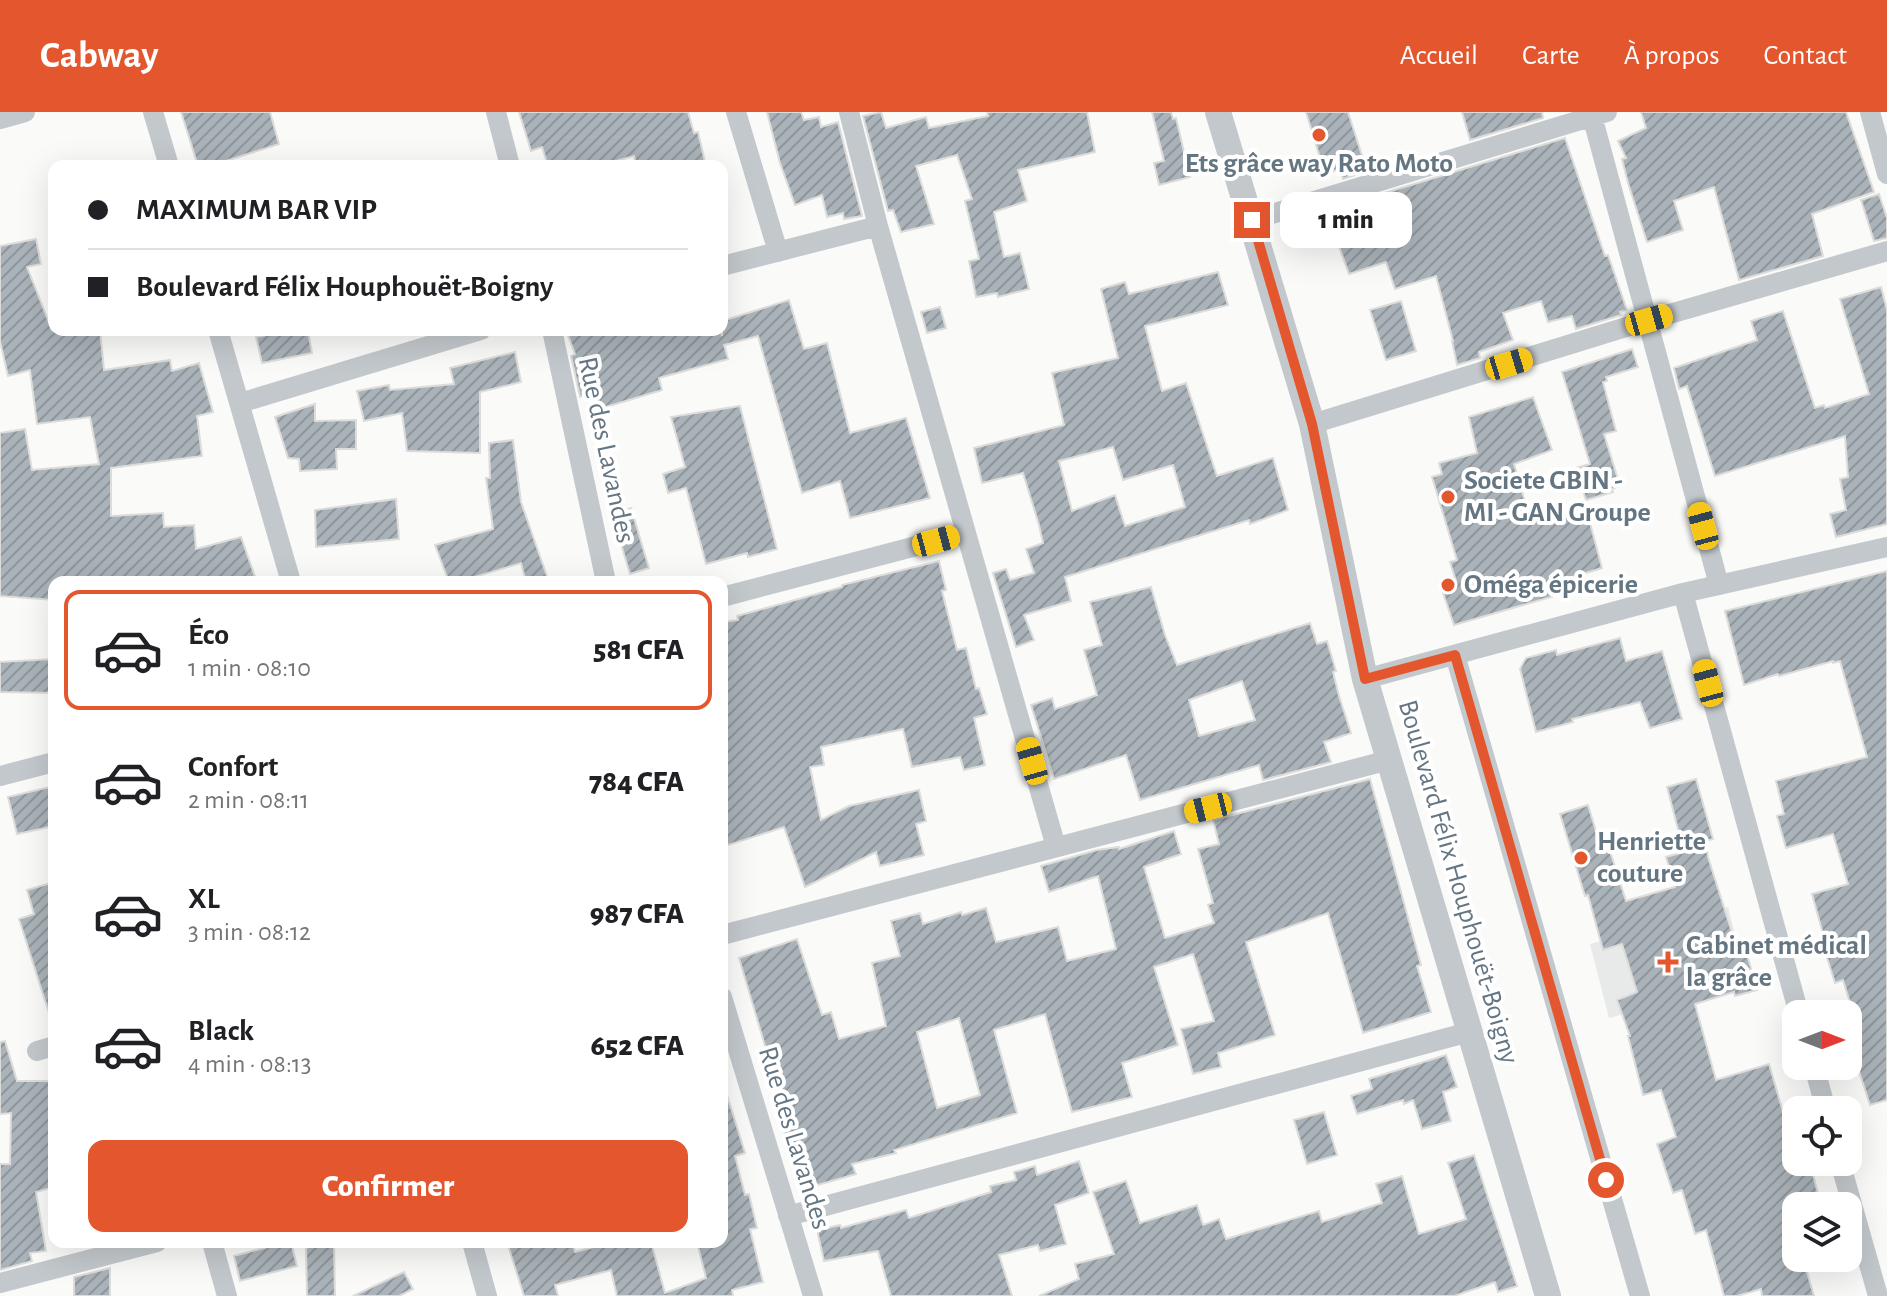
<!DOCTYPE html>
<html lang="fr">
<meta charset="utf-8">
<style>
:root{--surface:#fff;--page:#f2f2f2;--text:#202124;--muted:#757577;--line:#e0e0e0;--accent:#e4572e}
body{margin:0;font-family:"Alegreya Sans",sans-serif;background:var(--page);color:var(--text);height:100vh;display:flex;flex-direction:column;font-size:30px;white-space:nowrap}
*{box-sizing:border-box;margin:0}
p{font-size:26px;color:var(--muted)}
.icon{flex:none;width:44px;height:44px;fill:none;stroke:currentColor;stroke-width:2;stroke-linecap:round;stroke-linejoin:round}
.map{position:relative;flex:1;overflow:hidden}
.sheet{position:absolute;left:48px;top:464px;width:680px;height:672px;display:flex;flex-direction:column;background:var(--surface);border-radius:16px;box-shadow:0 8px 32px #0002}
.sheet>*{flex:none}
.hud{position:absolute;left:48px;top:48px;width:680px;height:176px;border-radius:16px;box-shadow:0 8px 32px #0002;display:grid;align-content:center;height:176px;padding:0 40px;background:var(--surface)}
.needle{width:52px;rotate:90deg}
.controls{position:absolute;left:1782px;top:888px;display:grid;gap:16px}
.controls a{display:grid;place-items:center;width:80px;height:80px;border-radius:16px;background:var(--surface);box-shadow:0 8px 32px #0002;font-size:40px}
.end{position:absolute;width:36px;height:36px;margin:-18px;border:10px solid #e4572e;background:#fff;box-shadow:0 0 0 4px #fff}
.from{border-radius:50%}
.bubble{position:absolute;height:56px;border-radius:16px;background:var(--surface);box-shadow:0 8px 32px #0002;font-size:26px;font-weight:800;line-height:56px;text-align:center}
.car{position:absolute;width:24px;height:48px;margin:-24px -12px;border-radius:10px;box-shadow:0 0 6px 2px #0007;background:linear-gradient(#f5c518 24%,#345 0 40%,#f5c518 0 76%,#345 0 86%,#f5c518 0)}
.hud b{display:flex;align-items:center;gap:28px;height:76px;font-size:30px}
.hud b+b{border-top:2px solid var(--line)}
.hud i{width:20px;height:20px;background:var(--text)}
ul{padding:14px 0 0;list-style:none}
li{display:flex;align-items:center;gap:24px;height:120px;margin:0 16px 12px;padding:0 24px;border:4px solid transparent;border-radius:16px}
li div{flex:1}
li b{display:block;font-size:30px}
li em{font-style:normal;font-weight:800}
li.active{border-color:var(--accent)}
li>.icon{width:72px;height:72px;stroke-width:1.5}
.action{display:flex;gap:16px;margin-top:auto;padding:16px 40px}
.action a{flex:1;height:92px;border-radius:16px;background:var(--accent);color:#fff;font-size:32px;font-weight:800;line-height:92px;text-align:center}
header{display:flex;align-items:center;gap:48px;box-sizing:border-box;height:112px;padding:0 40px;background:var(--accent);color:#fff}
header strong{font-size:38px}
nav{display:flex;gap:44px;margin-inline-start:auto;font-size:28px}
.map>svg:first-child{display:block}
.built{fill:#e8e9e9}
.building{fill:url(#building-hatch);stroke:#dcdcda;stroke-width:2;fill-rule:evenodd}
.lines{fill:none;stroke-linecap:round;stroke-linejoin:round}
.minor{stroke:#c3c8cc;stroke-width:20}
.tertiary{stroke:#c3c8cc;stroke-width:26}
.route{stroke:#e4572e;stroke-width:10}
.poi-dot{fill:#e4572e;stroke:#fff;stroke-width:3}
.labels{text-anchor:middle;dominant-baseline:central;stroke-width:8;stroke-linejoin:round;paint-order:stroke}
.poi-label{font-size:28px;font-weight:bold;fill:#657683;stroke:#fff;text-anchor:start}
.street-label{font-size:28px;fill:#657683;stroke:#fff}
</style>
<header>
<strong>Cabway</strong>
<nav><a>Accueil</a><a>Carte</a><a>À propos</a><a>Contact</a></nav>
</header>
<div class="map">
<svg width="1887" height="1184" viewBox="0 0 1887 1184">
<defs>
<pattern id="building-hatch" width="6" height="6" patternUnits="userSpaceOnUse" patternTransform="scale(2)"><rect width="6" height="6" fill="#aab3b9"/><path d="M-1 1l2-2M0 6l6-6M5 7l2-2" fill="none" stroke="#8e969c"/></pattern>
</defs>
<rect width="100%" height="100%" fill="#fafaf8"/>
<path class="built" d="M1728 795 1747 869 1609 906 1590 832Z"/>
<path class="building" d="M181 0H270L279 32 210 54H198Z
M519 0H688L694 21 698 20 706 54H636L634 44 598 54H548L542 35 531 39Z
M767 0H801L804 8 819 5 821 15 838 10 862 104 844 107 843 101 827 105 822 83 795 93 780 51Z
M881 0 886 16 926 5 929 16 988 4 987 0H1087L1095 40 1018 58 1027 89 994 100 1004 145 1020 141 1029 177 998 185 997 181 976 185 969 149 979 147 965 89 972 87 957 43 916 54 934 112 901 120 893 98 888 99 863 4Z
M1152 0H1171L1173 7 1176 6 1190 65 1159 73 1154 51 1164 49Z
M1306 0H1348L1367 59 1343 67 1340 57 1325 62Z
M1462 0H1542L1543 6 1470 28Z
M1641 0H1846L1874 80 1812 102 1823 144 1739 168 1714 75 1674 89 1683 118 1647 130 1628 71 1622 47 1626 46 1618 29 1646 16Z
M1565 26 1605 144 1608 143 1627 198 1620 200 1621 203 1576 217 1572 204 1548 210 1541 189 1503 201 1513 228 1479 240 1480 246 1457 253 1452 229H1453L1436 164 1395 177 1386 150 1349 162 1328 104 1352 91Z
M1879 82 1887 106V126L1874 129 1861 88Z
M36 127 41 152 27 155 52 218H100L104 258 170 248 172 259 199 251 213 300 197 304 202 344 111 356V404L163 401 164 415 194 413 196 437 241 425 257 470H54V488L0 484V321L25 317 32 358 99 352 90 305 37 312 30 258 8 264 0 229V134Z
M1218 160 1228 193 1145 214 1162 279 1186 271 1217 364 1273 346 1288 398 1250 412 1249 408 1065 465 1071 489 1024 503 1034 528 1016 535 993 461 1006 457 1010 468 1034 461 1026 437 1043 431 1039 413 1023 361 982 371 974 336 1064 313 1052 261 1118 246 1101 177 1125 170 1129 182ZM1113 335 1123 368 1173 353 1185 395 1125 414 1115 383 1072 399 1059 349Z
M1881 175 1887 198V412L1836 425 1830 402 1846 398 1840 367 1848 365 1845 324 1715 364 1687 274 1679 277 1674 256 1757 228 1751 209 1783 199 1815 296 1824 293 1825 296 1869 282 1840 187Z
M789 188 804 237 827 231 850 321 906 306 930 386 850 406 840 369 802 381 758 224 724 233 728 247 659 266 662 278 596 298 590 281 580 285 571 244 575 242 566 218H650L652 223 669 218H721L722 224V209Z
M1401 189 1416 239 1386 248 1370 198Z
M940 195 946 216 927 221 921 200Z
M291 218H308L312 241 262 251 256 225Z
M1632 237 1638 255 1606 265 1607 269 1603 270 1616 319 1604 322 1620 374 1612 377 1613 380 1586 388 1576 356 1590 352 1562 260Z
M515 240 521 270 480 280V341L407 339 402 301 364 309 357 279 389 273 390 278 454 272 450 256Z
M1533 285 1552 338 1514 352 1530 407 1585 392 1602 456 1550 472 1554 484 1454 513 1441 475 1456 469 1450 450 1457 448 1432 365 1442 362 1439 351 1477 341 1469 305Z
M315 292V309L356 308V337H336L337 357 300 359 299 347 288 346 275 305Z
M740 294 777 437 748 445 747 441 706 452 686 376 668 381 663 362 685 355 671 305Z
M513 328 521 390 549 470H526L521 451 458 470H449L435 433 493 417 486 366H490L489 331Z
M396 387 399 427 316 435 315 398Z
M631 396 649 456 630 462 612 402Z
M939 449 946 478 942 479 957 538 966 536 976 577 979 576 987 602 974 606 985 653 964 658 960 645 912 655 903 617 821 635 824 653 810 655 821 708 849 694 919 678 926 709 916 712 924 743 880 754 876 740 805 775 784 715 722 735V510L738 508 737 504 842 475V473Z
M1887 459V988L1870 993 1848 925V916L1857 913 1843 868 1835 871 1822 830 1825 829 1812 782 1848 772 1833 722 1786 736 1777 704 1784 702 1776 669 1867 645 1840 549 1833 551V549L1779 564 1778 562 1744 573 1725 499Z
M1151 475 1165 523 1177 553 1310 511 1317 532 1327 529 1336 559 1333 560 1339 584 1351 621 1324 630 1331 650 1263 668 1259 653 1140 688 1126 643 1054 667 1031 593 1052 586 1055 597 1097 583 1084 538 1102 533 1090 490ZM1242 569 1255 608 1199 624 1189 588Z
M1620 526 1626 549 1662 539 1682 607 1650 616 1640 590 1572 607 1573 610 1536 620 1520 557 1526 546 1556 538 1557 543Z
M54 547V581L0 580V550Z
M1370 667 1421 853 1417 854 1431 900 1363 921 1328 801 1246 830 1275 923 1218 941 1221 955 1193 962 1181 917 1214 909 1193 842 1154 855 1178 933 1122 951 1132 985 1072 1000 1045 902 994 918 1017 1001 894 1038 896 1041 852 1052 856 1062 800 1078 782 1011 786 1010 772 965 774 964 739 846 797 827 822 903 831 900 839 927 886 914 872 851 900 844 891 809 920 801 923 812 961 800 962 803 986 796 996 830 1058 815 1067 849 1116 837 1098 764 1049 780 1041 754 1097 738 1119 735V737L1174 719 1181 742 1144 755 1165 826 1214 811 1208 793 1213 791 1198 737 1219 732 1213 708ZM959 906 980 983 937 996 917 920Z
M1696 667 1713 727 1706 729 1708 745 1735 830 1743 828 1757 878 1735 884 1734 880 1695 892 1716 968 1769 952 1788 1017 1796 1014V1050H1810L1821 1094H1796V1146H1803L1814 1184H1762L1761 1177 1737 1184H1724L1706 1118 1695 1122 1682 1078 1673 1081 1657 1032 1676 1025 1661 978 1643 983 1628 924H1630L1617 888 1637 880 1622 832 1603 838 1588 783 1585 784 1560 702 1588 693 1599 729 1606 727 1626 789 1675 775 1666 745 1684 740 1667 675Z
M54 674V714L17 722 8 685Z
M54 770V903L50 904 19 807 34 802 27 778Z
M5 929 17 969H54V1075L36 1080 46 1139 30 1141 32 1149 0 1158V1052H10L11 1001 0 1002V930Z
M1446 943 1457 975 1443 980 1451 1009 1422 1017 1413 988 1404 992 1403 988 1357 1002 1351 984 1372 977 1369 967Z
M727 983 745 1041 735 1044 745 1083 749 1082 757 1116 750 1117 763 1170 732 1178 733 1184H617L611 1158 555 1173 558 1184H524L507 1130H572L575 1140 613 1130H651L665 1181 706 1166 697 1130H722V984Z
M1324 1000 1337 1043 1307 1052 1294 1008Z
M1474 1043 1517 1174 1498 1180 1495 1170 1454 1184H1039L1079 1167 1075 1152 1114 1142 1093 1080 1126 1069 1140 1111 1197 1093 1203 1113 1219 1107 1226 1127 1319 1099 1322 1110 1382 1091 1376 1072 1402 1064 1419 1122 1466 1107 1448 1051Z
M1079 1049 1089 1081 1055 1093 1066 1132 1040 1139 1038 1133 999 1143 1012 1184H891L878 1139 824 1149 817 1118 840 1113 841 1116 906 1098 909 1106 991 1080 990 1074 1016 1068 1014 1060 1035 1054 1037 1063Z
M286 1130H291L297 1154 240 1169 234 1144Z
M324 1130H334L335 1184H307L306 1136Z
M110 1156V1184H74V1165Z
M404 1160 413 1177 399 1184H353Z"/>
<g class="lines">
<path class="minor" d="M153 0 169 54
M496 0 510 54
M736 0 778 140
M849 0 878 114 1056 735
M1591 0 1719 473
M1870 0 1887 62
M0 7 25 0
M1252 108 1607 0
M722 154 878 114
M218 218 291 470
M552 218 606 470
M240 291 481 218
M1312 312 1649 208 1887 139
M1683 481 1799 902
M722 485 966 421
M1455 543 1640 1184
M1365 567 1683 481 1887 435
M0 664 54 650
M722 823 1389 648
M722 885 813 1184
M37 939 54 934
M1814 954 1826 998
M1840 1050 1878 1184
M788 1104 1469 920
M212 1130 227 1184
M472 1130 487 1184
M0 1171 157 1130"/>
<path class="tertiary" d="M1218 0 1312 312 1365 567 1548 1184"/>
</g>
<g class="lines">
<path class="route" d="M1252 108 1312 312 1365 567 1455 543 1606 1068"/>
</g>
<g class="poi-dot">
<circle cx="1319" cy="23" r="8"/>
<circle cx="1448" cy="385" r="8"/>
<circle cx="1448" cy="473" r="8"/>
<circle cx="1581" cy="746" r="8"/>
<path d="M1664 838h8v8h8v8h-8v8h-8v-8h-8v-8h8z"/>
</g>
<g class="labels">
<g class="poi-label">
<text x="1319" y="52" text-anchor="middle">Ets grâce way Rato Moto</text>
<text x="1464" y="369">Societe GBIN -<tspan x="1464" dy="32">MI - GAN Groupe</tspan></text>
<text x="1464" y="473">Oméga épicerie</text>
<text x="1597" y="730">Henriette<tspan x="1597" dy="32">couture</tspan></text>
<text x="1686" y="834">Cabinet médical<tspan x="1686" dy="32">la grâce</tspan></text>
</g>
<g class="street-label">
<text transform="translate(606 338) rotate(78)">Rue des Lavandes</text>
<text transform="translate(1458 770) rotate(74)">Boulevard Félix Houphouët-Boigny</text>
<text transform="translate(794 1026) rotate(73)">Rue des Lavandes</text>
</g>
</g>
</svg>
<div class="controls">
<a><svg class="needle" viewBox="-14 -14 28 28"><path d="M0-13l5 13h-10z" fill="#e53935"/><path d="M0 13l5-13h-10z" fill="#757577"/></svg></a>
<a><svg class="icon" aria-label="locate" viewBox="0 0 24 24"><circle cx="12" cy="12" r="6"/><path d="M12 2v4M12 18v4M2 12h4M18 12h4"/></svg></a>
<a><svg class="icon" aria-label="layers" viewBox="0 0 24 24"><path d="M12 4l9 5-9 5-9-5zM3 14l9 5 9-5"/></svg></a>
</div>
<i class="end from" style="left:1606px;top:1068px"></i>
<i class="end" style="left:1252px;top:108px"></i>
<div class="bubble" style="left:1280px;top:80px;width:132px">1 min</div>
<i class="car" style="left:1649px;top:208px;rotate:74deg"></i>
<i class="car" style="left:1509px;top:252px;rotate:73deg"></i>
<i class="car" style="left:1703px;top:414px;rotate:345deg"></i>
<i class="car" style="left:936px;top:429px;rotate:75deg"></i>
<i class="car" style="left:1708px;top:571px;rotate:345deg"></i>
<i class="car" style="left:1032px;top:649px;rotate:344deg"></i>
<i class="car" style="left:1208px;top:696px;rotate:256deg"></i>
<div class="hud">
<b><i class="from"></i>MAXIMUM BAR VIP</b>
<b><i></i>Boulevard Félix Houphouët-Boigny</b>
</div>
<section class="sheet">
<ul>
<li class="active"><svg class="icon" aria-label="car" viewBox="0 0 24 24"><path d="M5 17H2v-5l4-1 3-4h7l3 4 3 1v5h-3M9 17h6M6 11h13"/><circle cx="7" cy="17" r="2"/><circle cx="17" cy="17" r="2"/></svg><div><b>Éco</b><p>1 min · 08:10</p></div><em>581 CFA</em></li>
<li><svg class="icon" aria-label="car" viewBox="0 0 24 24"><path d="M5 17H2v-5l4-1 3-4h7l3 4 3 1v5h-3M9 17h6M6 11h13"/><circle cx="7" cy="17" r="2"/><circle cx="17" cy="17" r="2"/></svg><div><b>Confort</b><p>2 min · 08:11</p></div><em>784 CFA</em></li>
<li><svg class="icon" aria-label="car" viewBox="0 0 24 24"><path d="M5 17H2v-5l4-1 3-4h7l3 4 3 1v5h-3M9 17h6M6 11h13"/><circle cx="7" cy="17" r="2"/><circle cx="17" cy="17" r="2"/></svg><div><b>XL</b><p>3 min · 08:12</p></div><em>987 CFA</em></li>
<li><svg class="icon" aria-label="car" viewBox="0 0 24 24"><path d="M5 17H2v-5l4-1 3-4h7l3 4 3 1v5h-3M9 17h6M6 11h13"/><circle cx="7" cy="17" r="2"/><circle cx="17" cy="17" r="2"/></svg><div><b>Black</b><p>4 min · 08:13</p></div><em>652 CFA</em></li>
</ul>
<div class="action"><a>Confirmer</a></div>
</section>
</div>
